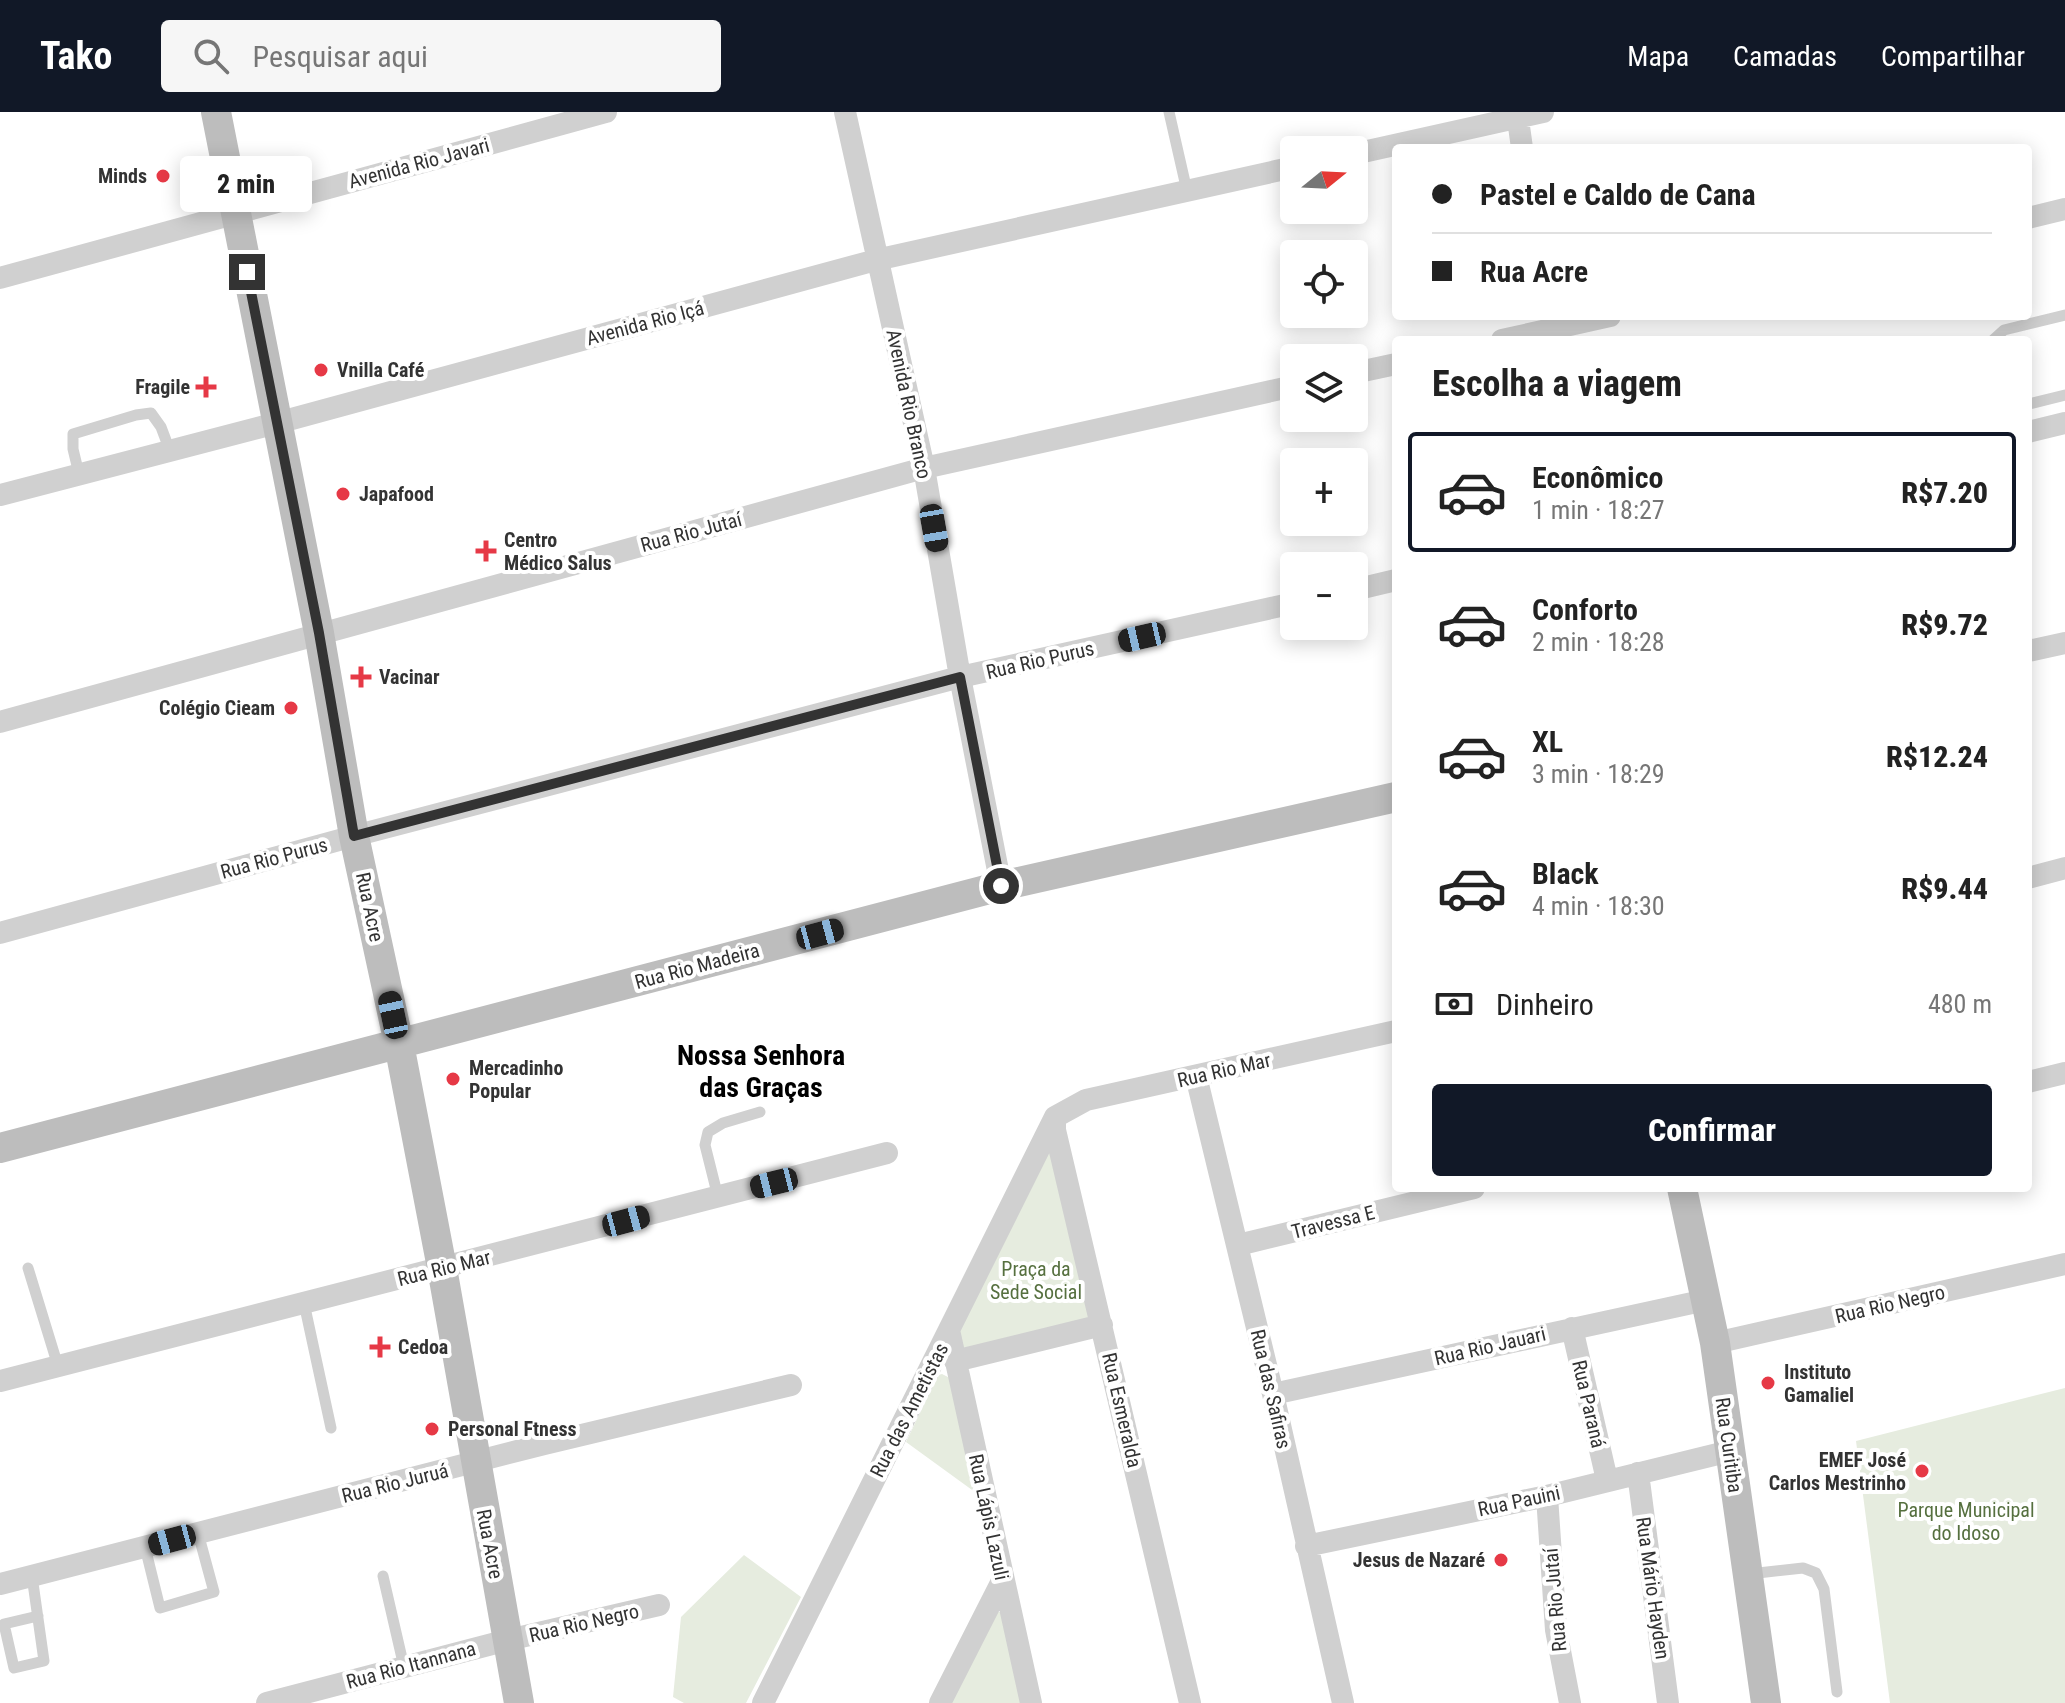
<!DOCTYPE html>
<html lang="pt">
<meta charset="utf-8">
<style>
:root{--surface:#fff;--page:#f6f6f6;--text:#222;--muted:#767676;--line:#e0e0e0;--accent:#111827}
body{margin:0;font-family:"Roboto Condensed",sans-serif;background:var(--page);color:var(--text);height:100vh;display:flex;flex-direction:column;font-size:30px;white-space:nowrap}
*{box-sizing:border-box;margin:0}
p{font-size:26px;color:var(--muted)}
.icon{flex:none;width:44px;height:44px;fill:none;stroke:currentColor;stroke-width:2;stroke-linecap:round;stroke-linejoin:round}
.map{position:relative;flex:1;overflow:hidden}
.details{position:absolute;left:1392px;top:224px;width:640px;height:856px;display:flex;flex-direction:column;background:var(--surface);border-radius:8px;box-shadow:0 4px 20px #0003}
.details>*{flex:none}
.banner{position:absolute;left:1392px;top:32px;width:640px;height:176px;border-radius:8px;box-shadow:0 4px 20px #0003;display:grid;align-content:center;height:176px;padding:0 40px;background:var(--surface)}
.needle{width:52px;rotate:72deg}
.fabs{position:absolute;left:1280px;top:24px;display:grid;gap:16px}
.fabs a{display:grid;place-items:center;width:88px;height:88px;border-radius:8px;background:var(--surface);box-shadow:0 4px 20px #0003;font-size:40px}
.end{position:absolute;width:36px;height:36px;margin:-18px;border:10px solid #333;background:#fff;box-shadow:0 0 0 4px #fff}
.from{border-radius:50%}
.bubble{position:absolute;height:56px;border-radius:8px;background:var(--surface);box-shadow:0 4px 20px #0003;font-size:26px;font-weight:800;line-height:56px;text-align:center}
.car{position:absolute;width:24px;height:48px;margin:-24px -12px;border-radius:10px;box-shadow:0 0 6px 2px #0007;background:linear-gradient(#222 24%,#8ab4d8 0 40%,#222 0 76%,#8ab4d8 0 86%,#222 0)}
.banner b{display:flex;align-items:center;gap:28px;height:76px;font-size:30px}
.banner b+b{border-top:2px solid var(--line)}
.banner i{width:20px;height:20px;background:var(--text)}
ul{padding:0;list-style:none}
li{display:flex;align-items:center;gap:24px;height:120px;margin:0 16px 12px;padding:0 24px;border:4px solid transparent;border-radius:8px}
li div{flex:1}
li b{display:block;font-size:30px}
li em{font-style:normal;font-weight:800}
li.selected{border-color:var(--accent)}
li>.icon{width:72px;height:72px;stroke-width:1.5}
h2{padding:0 40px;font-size:36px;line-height:96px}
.pay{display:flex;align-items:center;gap:20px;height:88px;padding:0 40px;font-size:30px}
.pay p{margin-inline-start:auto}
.cta{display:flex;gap:16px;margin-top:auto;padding:16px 40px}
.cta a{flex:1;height:92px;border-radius:8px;background:var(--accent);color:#fff;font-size:32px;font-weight:800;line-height:92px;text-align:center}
header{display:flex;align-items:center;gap:48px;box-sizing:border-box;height:112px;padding:0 40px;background:var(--accent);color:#fff}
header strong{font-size:38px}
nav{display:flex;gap:44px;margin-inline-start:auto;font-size:28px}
.search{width:560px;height:72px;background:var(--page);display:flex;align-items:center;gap:20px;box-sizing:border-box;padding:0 28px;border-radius:8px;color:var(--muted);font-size:30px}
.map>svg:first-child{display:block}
.green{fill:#e6ecdf}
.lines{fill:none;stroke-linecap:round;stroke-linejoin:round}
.lane{stroke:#d0d0d0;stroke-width:11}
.street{stroke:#d0d0d0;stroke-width:22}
.secondary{stroke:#bdbdbd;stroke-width:30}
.route{stroke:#333;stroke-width:10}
.poi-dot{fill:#e63946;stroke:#fff;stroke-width:3}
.labels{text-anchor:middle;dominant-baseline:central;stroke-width:8;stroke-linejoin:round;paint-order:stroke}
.street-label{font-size:20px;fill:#333;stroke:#fff}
.poi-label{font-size:20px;font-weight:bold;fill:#333;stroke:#fff;text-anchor:start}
.park-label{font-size:20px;fill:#56703f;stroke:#fff}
.district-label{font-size:28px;font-weight:bold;fill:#000;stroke:#fff}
</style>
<header>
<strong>Tako</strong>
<div class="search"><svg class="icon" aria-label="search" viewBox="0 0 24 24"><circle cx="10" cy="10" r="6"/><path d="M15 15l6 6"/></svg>Pesquisar aqui</div>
<nav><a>Mapa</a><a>Camadas</a><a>Compartilhar</a></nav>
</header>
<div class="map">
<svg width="2065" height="1591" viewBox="0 0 2065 1591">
<rect width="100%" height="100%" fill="#fff"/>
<path class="green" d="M1053 1026 1095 1204 961 1238 958 1216Z
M942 1262 952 1267 979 1383 906 1330 938 1263Z
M2065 1276V1591H1890L1856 1329Z
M744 1443 801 1485 746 1591H684L673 1585 681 1505Z
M995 1500H1001L1026 1591H946Z"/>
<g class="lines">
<path class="lane" d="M1169 0 1187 79
M1993 228 2004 218 2065 203
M2029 292 2065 283
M79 362 73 337V322L136 303 151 301 161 315 170 339
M718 1085 705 1033 708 1020 723 1011 760 1000
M28 1156 58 1254
M304 1191 331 1316
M145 1435 160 1496 214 1480 198 1421
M1749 1462 1803 1456 1816 1461 1824 1477 1837 1580
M32 1464 44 1549 14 1556 4 1512 38 1504
M383 1464 404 1555"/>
<path class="street" d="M845 0 924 356 960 565 1001 774
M1517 0 1522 36
M1354 42 1543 0
M2028 106 2065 97
M0 166 606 0
M1502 228 1610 204
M1354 261 1396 252
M2028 320 2065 311
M0 383 277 311 876 148 1294 55
M1354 478 1396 468
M2028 539 2065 531
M0 610 924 356 1294 274
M2028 766 2065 756
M0 821 354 724 960 565 1294 491
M1196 964 1273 1282 1343 1591
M2028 970 2065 961
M1055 1005V1018L1190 1591
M1055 1005 1086 988 1396 919
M1238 1133 1474 1076
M1572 1216 1607 1368
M949 1218 1031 1591
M1715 1231 2065 1152
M955 1249 1102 1213
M0 1269 887 1041
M1273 1282 1706 1188
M1638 1361 1668 1591
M1547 1384 1556 1518 1570 1591
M1306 1434 1547 1384 1730 1339
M0 1472 544 1332 791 1273
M267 1591 508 1528 659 1493
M763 1591 1055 1005
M940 1591 1002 1469"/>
<path class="secondary" d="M216 0 319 521 354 724 399 932 442 1156 519 1591
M0 1036 1001 774 1396 685
M1682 1076 1715 1231 1766 1591"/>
</g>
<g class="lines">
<path class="route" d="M247 160 319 521 354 724 960 565 1001 774"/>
</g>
<g class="poi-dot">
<circle cx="163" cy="64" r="8"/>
<circle cx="321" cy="258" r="8"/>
<path d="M202 263h8v8h8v8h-8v8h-8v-8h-8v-8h8z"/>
<circle cx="343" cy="382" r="8"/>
<path d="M482 427h8v8h8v8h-8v8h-8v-8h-8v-8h8z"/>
<path d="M357 553h8v8h8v8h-8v8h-8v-8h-8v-8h8z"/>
<circle cx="291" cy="596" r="8"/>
<circle cx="453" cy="967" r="8"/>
<path d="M376 1223h8v8h8v8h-8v8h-8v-8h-8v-8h8z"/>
<circle cx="1768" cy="1271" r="8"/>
<circle cx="432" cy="1317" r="8"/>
<circle cx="1922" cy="1359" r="8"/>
<circle cx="1501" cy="1448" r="8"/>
</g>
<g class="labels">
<g class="street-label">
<text transform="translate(419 51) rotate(-15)">Avenida Rio Javari</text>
<text transform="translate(645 211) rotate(-15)">Avenida Rio Içá</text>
<text transform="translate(909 292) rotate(78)">Avenida Rio Branco</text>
<text transform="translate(691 420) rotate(-15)">Rua Rio Jutaí</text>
<text transform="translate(1040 548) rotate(-13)">Rua Rio Purus</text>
<text transform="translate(274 746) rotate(-15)">Rua Rio Purus</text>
<text transform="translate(370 795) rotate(78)">Rua Acre</text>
<text transform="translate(697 854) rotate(-15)">Rua Rio Madeira</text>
<text transform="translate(1224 958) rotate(-13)">Rua Rio Mar</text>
<text transform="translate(1333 1110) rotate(-14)">Travessa E</text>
<text transform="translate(444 1156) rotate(-14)">Rua Rio Mar</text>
<text transform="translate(1890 1192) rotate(-13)">Rua Rio Negro</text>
<text transform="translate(1490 1234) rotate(-13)">Rua Rio Jauari</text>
<text transform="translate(1271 1277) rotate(77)">Rua das Safiras</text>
<text transform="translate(1589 1292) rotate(77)">Rua Paraná</text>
<text transform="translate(909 1298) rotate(-63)">Rua das Ametistas</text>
<text transform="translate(1122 1298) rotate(77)">Rua Esmeralda</text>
<text transform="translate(1729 1333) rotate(82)">Rua Curitiba</text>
<text transform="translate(395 1371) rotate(-14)">Rua Rio Juruá</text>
<text transform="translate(1519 1389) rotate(-12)">Rua Pauini</text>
<text transform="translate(989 1405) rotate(78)">Rua Lápis Lazuli</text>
<text transform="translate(490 1432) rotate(79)">Rua Acre</text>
<text transform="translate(1653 1476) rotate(82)">Rua Mário Hayden</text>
<text transform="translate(1555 1488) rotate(-95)">Rua Rio Jutaí</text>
<text transform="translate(584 1511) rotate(-13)">Rua Rio Negro</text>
<text transform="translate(411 1553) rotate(-15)">Rua Rio Itannana</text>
</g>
<g class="poi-label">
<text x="147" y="64" text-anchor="end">Minds</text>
<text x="337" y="258">Vnilla Café</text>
<text x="190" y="275" text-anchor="end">Fragile</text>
<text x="359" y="382">Japafood</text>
<text x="504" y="428">Centro<tspan x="504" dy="23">Médico Salus</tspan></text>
<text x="379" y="565">Vacinar</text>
<text x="275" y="596" text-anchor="end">Colégio Cieam</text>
<text x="469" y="956">Mercadinho<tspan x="469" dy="23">Popular</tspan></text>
<text x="398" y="1235">Cedoa</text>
<text x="1784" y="1260">Instituto<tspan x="1784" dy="23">Gamaliel</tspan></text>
<text x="448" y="1317">Personal Ftness</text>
<text x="1906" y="1348" text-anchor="end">EMEF José<tspan x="1906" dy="23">Carlos Mestrinho</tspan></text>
<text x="1485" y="1448" text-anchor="end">Jesus de Nazaré</text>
</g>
<g class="park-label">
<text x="1036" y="1157">Praça da<tspan x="1036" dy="23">Sede Social</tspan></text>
<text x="1966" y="1398">Parque Municipal<tspan x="1966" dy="23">do Idoso</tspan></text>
</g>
<g class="district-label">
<text x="761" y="943">Nossa Senhora<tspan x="761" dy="32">das Graças</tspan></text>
</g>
</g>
</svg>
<div class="fabs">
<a><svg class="needle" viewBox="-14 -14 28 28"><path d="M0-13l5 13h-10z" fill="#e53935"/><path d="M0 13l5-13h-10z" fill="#767676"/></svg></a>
<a><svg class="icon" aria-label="locate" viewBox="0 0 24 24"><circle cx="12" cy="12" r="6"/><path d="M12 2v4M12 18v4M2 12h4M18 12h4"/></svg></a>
<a><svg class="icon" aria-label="layers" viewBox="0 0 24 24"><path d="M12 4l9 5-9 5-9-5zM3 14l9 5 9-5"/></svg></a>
<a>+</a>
<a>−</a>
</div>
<i class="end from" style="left:1001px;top:774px"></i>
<i class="end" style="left:247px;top:160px"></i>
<div class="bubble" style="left:180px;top:44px;width:132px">2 min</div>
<i class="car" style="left:934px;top:416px;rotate:170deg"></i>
<i class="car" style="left:1142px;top:525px;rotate:257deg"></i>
<i class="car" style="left:820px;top:822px;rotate:75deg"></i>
<i class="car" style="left:393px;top:903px;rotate:348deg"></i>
<i class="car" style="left:774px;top:1071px;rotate:256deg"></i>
<i class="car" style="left:626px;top:1109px;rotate:75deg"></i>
<i class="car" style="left:172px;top:1428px;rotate:255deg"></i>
<div class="banner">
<b><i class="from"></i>Pastel e Caldo de Cana</b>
<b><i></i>Rua Acre</b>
</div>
<section class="details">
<h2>Escolha a viagem</h2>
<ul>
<li class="selected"><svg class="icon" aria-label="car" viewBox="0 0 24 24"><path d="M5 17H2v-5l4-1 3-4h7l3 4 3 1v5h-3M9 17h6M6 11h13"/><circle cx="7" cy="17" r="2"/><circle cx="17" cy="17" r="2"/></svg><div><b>Econômico</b><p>1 min · 18:27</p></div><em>R$7.20</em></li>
<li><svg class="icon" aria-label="car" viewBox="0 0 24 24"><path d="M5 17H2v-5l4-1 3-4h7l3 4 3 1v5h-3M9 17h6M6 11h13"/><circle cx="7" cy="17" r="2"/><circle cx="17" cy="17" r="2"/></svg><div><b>Conforto</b><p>2 min · 18:28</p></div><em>R$9.72</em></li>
<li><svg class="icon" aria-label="car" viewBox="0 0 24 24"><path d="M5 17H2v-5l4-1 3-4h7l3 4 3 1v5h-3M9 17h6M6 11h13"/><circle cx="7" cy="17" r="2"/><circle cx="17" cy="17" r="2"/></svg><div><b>XL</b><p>3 min · 18:29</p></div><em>R$12.24</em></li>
<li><svg class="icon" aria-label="car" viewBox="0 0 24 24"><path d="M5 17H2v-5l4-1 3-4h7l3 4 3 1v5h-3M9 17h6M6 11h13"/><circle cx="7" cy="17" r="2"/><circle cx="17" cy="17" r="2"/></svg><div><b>Black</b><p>4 min · 18:30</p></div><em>R$9.44</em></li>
</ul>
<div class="pay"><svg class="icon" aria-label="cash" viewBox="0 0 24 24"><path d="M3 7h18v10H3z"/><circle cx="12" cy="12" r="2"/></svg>Dinheiro<p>480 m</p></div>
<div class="cta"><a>Confirmar</a></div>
</section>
</div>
